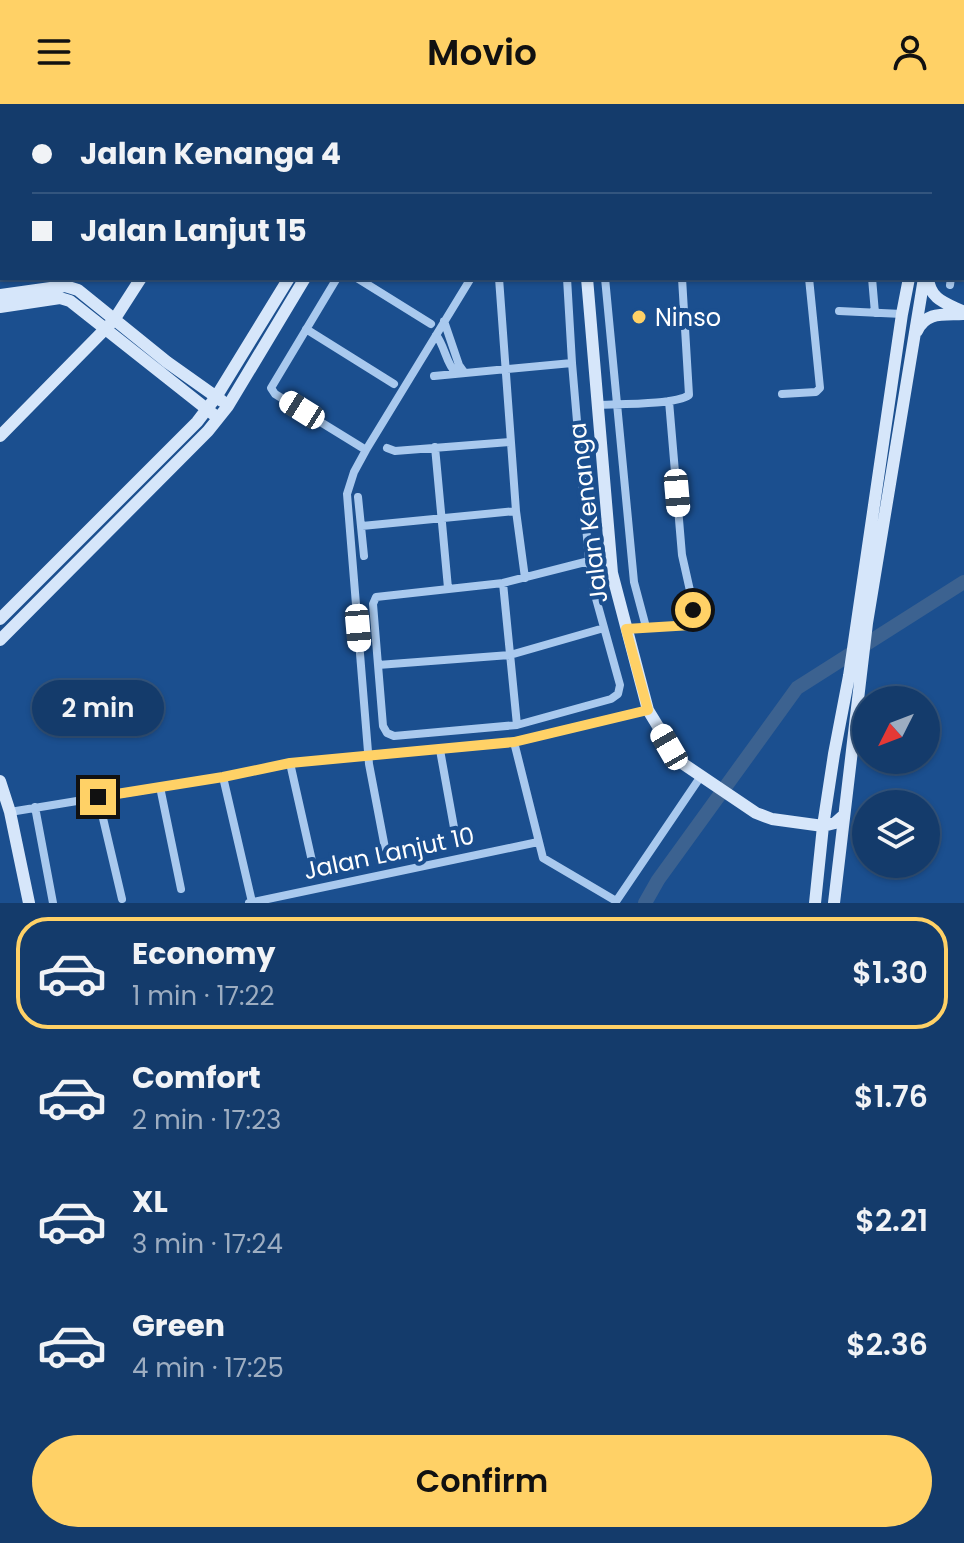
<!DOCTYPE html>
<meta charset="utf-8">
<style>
:root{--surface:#143b6b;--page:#214673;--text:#f1f3f6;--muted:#9dadc1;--line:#33557e;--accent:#ffd166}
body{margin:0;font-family:Poppins,sans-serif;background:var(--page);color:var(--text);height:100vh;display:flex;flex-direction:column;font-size:30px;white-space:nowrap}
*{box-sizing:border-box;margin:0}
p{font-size:26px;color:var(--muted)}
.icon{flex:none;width:44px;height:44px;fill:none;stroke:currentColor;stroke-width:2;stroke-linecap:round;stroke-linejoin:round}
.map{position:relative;height:799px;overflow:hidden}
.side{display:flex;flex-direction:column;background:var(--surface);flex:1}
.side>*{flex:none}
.hud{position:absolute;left:0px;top:0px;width:964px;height:176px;box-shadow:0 2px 6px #0004,0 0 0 2px var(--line);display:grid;align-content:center;height:176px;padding:0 32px;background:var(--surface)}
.needle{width:52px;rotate:228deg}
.fabs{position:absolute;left:852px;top:582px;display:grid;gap:16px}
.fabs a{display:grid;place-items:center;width:88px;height:88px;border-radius:50%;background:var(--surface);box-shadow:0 2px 6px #0004,0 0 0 2px var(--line);font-size:40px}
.end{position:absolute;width:36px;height:36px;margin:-18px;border:10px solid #ffd166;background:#111;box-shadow:0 0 0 4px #111}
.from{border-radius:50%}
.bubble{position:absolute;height:56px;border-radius:28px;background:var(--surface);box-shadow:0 2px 6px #0004,0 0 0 2px var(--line);font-size:26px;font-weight:600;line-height:56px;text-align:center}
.car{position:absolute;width:24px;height:48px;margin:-24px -12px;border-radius:10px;box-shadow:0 0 6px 2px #0007;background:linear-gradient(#fff 24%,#345 0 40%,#fff 0 76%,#345 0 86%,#fff 0)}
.hud b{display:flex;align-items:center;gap:28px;height:76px;font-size:30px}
.hud b+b{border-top:2px solid var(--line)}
.hud i{width:20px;height:20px;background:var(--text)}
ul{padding:14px 0 0;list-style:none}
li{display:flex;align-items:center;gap:24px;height:112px;margin:0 16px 12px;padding:0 16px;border:4px solid transparent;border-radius:32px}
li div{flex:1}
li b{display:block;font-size:30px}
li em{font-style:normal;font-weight:600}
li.selected{border-color:var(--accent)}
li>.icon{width:72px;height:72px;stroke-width:1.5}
.primary-button{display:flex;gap:16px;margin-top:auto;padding:16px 32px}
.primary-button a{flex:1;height:92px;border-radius:48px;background:var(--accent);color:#111;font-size:32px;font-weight:600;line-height:92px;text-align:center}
header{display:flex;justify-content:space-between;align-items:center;height:104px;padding:0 32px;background:var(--accent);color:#111;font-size:36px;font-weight:600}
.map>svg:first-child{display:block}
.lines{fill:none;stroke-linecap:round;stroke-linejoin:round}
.river{stroke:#3c6290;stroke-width:14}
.street{stroke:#a9c9ee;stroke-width:8}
.secondary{stroke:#d6e6fa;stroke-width:12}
.route{stroke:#ffd166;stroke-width:10}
.poi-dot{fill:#ffd166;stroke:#1b4f8f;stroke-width:3}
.labels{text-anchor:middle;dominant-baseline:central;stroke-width:8;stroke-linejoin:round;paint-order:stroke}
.poi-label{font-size:24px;fill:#fff;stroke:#1b4f8f;text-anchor:start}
.street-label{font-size:24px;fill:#fff;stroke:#1b4f8f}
</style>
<header><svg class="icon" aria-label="menu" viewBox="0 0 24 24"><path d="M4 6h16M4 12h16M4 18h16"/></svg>Movio<svg class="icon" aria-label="person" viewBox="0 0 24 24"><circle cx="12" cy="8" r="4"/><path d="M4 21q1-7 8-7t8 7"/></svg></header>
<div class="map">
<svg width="964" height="799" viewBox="0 0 964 799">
<rect width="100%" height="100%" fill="#1b4f8f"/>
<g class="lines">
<path class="river" d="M645 799 658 776 797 584 964 478"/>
<path class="street" d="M481 0 482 2
M552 0V2
M589 0V2
M667 0V2
M686 0V2
M823 0V2
M424 2 425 0
M911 2 912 0
M962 107 964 94
M0 110 2 109
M962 158H964
M337 174 271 284 275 290 366 346
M357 174 431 220
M499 174 516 407 525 474
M567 174 572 259 589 457 595 491 620 581 618 590 611 595 517 621 394 632 387 629 383 622 373 500 376 493 503 479 589 457
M605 174 634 478 646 523
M872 174 875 209
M950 181 951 174
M839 207 902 210
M444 217 459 261 464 268
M306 225 394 280
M436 231C445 242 446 260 456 269
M434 272 572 259
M782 290 816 288 820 284 809 174
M597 301C617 300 676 301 689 291L682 174
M435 343 448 484
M387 344 395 347 510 338
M358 393 364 452
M362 422 516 407
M503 479 517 621
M626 525 692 521 693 500 682 451 669 297
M378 561 510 551 604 524
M514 638 543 754 616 797
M440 646 455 729
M290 659 312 757
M223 673 252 798
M160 683 181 785
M98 693 122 795
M35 703 53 799
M10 708 223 673 290 659 514 638 648 606
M385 744 369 660 347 390 354 368 366 346 471 174
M249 799 538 738
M615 799 701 672"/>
<path class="secondary" d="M571 0 572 2
M246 2 247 0
M384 2 385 0
M399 2 400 0
M939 2V0
M955 2V0
M587 174 612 469 648 606 679 657 756 709 772 715 823 722 835 719 844 711
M928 174C930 196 946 199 964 208
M0 191 65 182 78 186 167 258 222 297
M0 203 60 194 70 197 213 310
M917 227C926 207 944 211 963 210
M0 332 114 216 141 174
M0 515 197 318 216 293 289 174
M0 536 208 327 228 302 305 174
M0 677 10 708 29 799
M815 799 823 722 834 650 849 572 902 210 909 174
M834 799 867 519 924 174"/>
</g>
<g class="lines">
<path class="route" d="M98 693 223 673 290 659 514 638 648 606 626 525 692 521 693 506"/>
</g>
<circle class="poi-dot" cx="639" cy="213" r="8"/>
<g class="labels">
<g class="poi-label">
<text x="655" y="213">Ninso</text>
</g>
<g class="street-label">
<text transform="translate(588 409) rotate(-97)">Jalan Kenanga</text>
<text transform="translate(389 749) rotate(-12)">Jalan Lanjut 10</text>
</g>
</g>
</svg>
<div class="fabs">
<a><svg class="needle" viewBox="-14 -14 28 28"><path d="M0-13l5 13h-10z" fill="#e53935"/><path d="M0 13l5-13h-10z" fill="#9dadc1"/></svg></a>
<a><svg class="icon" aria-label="layers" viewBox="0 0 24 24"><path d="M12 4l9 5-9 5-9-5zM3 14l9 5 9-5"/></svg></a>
</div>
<i class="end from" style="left:693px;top:506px"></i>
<i class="end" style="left:98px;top:693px"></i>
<div class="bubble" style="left:32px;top:576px;width:132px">2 min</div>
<i class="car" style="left:302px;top:306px;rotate:302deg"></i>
<i class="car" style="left:677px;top:389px;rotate:175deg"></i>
<i class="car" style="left:358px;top:524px;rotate:175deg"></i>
<i class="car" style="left:669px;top:643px;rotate:330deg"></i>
<div class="hud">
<b><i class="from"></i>Jalan Kenanga 4</b>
<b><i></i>Jalan Lanjut 15</b>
</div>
</div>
<section class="side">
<ul>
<li class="selected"><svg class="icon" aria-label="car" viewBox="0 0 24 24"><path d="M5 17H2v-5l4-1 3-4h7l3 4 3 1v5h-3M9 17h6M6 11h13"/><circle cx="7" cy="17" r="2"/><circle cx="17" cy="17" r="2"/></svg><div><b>Economy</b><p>1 min · 17:22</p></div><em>$1.30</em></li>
<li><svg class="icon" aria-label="car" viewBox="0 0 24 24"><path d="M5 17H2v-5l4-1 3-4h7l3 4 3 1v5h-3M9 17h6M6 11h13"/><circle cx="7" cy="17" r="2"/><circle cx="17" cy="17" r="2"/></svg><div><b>Comfort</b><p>2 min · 17:23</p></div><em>$1.76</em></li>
<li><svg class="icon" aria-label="car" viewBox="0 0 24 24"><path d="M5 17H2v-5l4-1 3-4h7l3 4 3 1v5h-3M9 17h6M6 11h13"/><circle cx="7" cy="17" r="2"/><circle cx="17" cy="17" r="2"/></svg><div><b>XL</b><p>3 min · 17:24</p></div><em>$2.21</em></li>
<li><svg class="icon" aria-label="car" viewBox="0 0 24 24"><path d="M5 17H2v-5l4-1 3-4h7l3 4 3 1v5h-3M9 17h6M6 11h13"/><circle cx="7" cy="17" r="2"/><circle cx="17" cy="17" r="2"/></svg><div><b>Green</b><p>4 min · 17:25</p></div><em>$2.36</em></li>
</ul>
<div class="primary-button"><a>Confirm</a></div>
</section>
